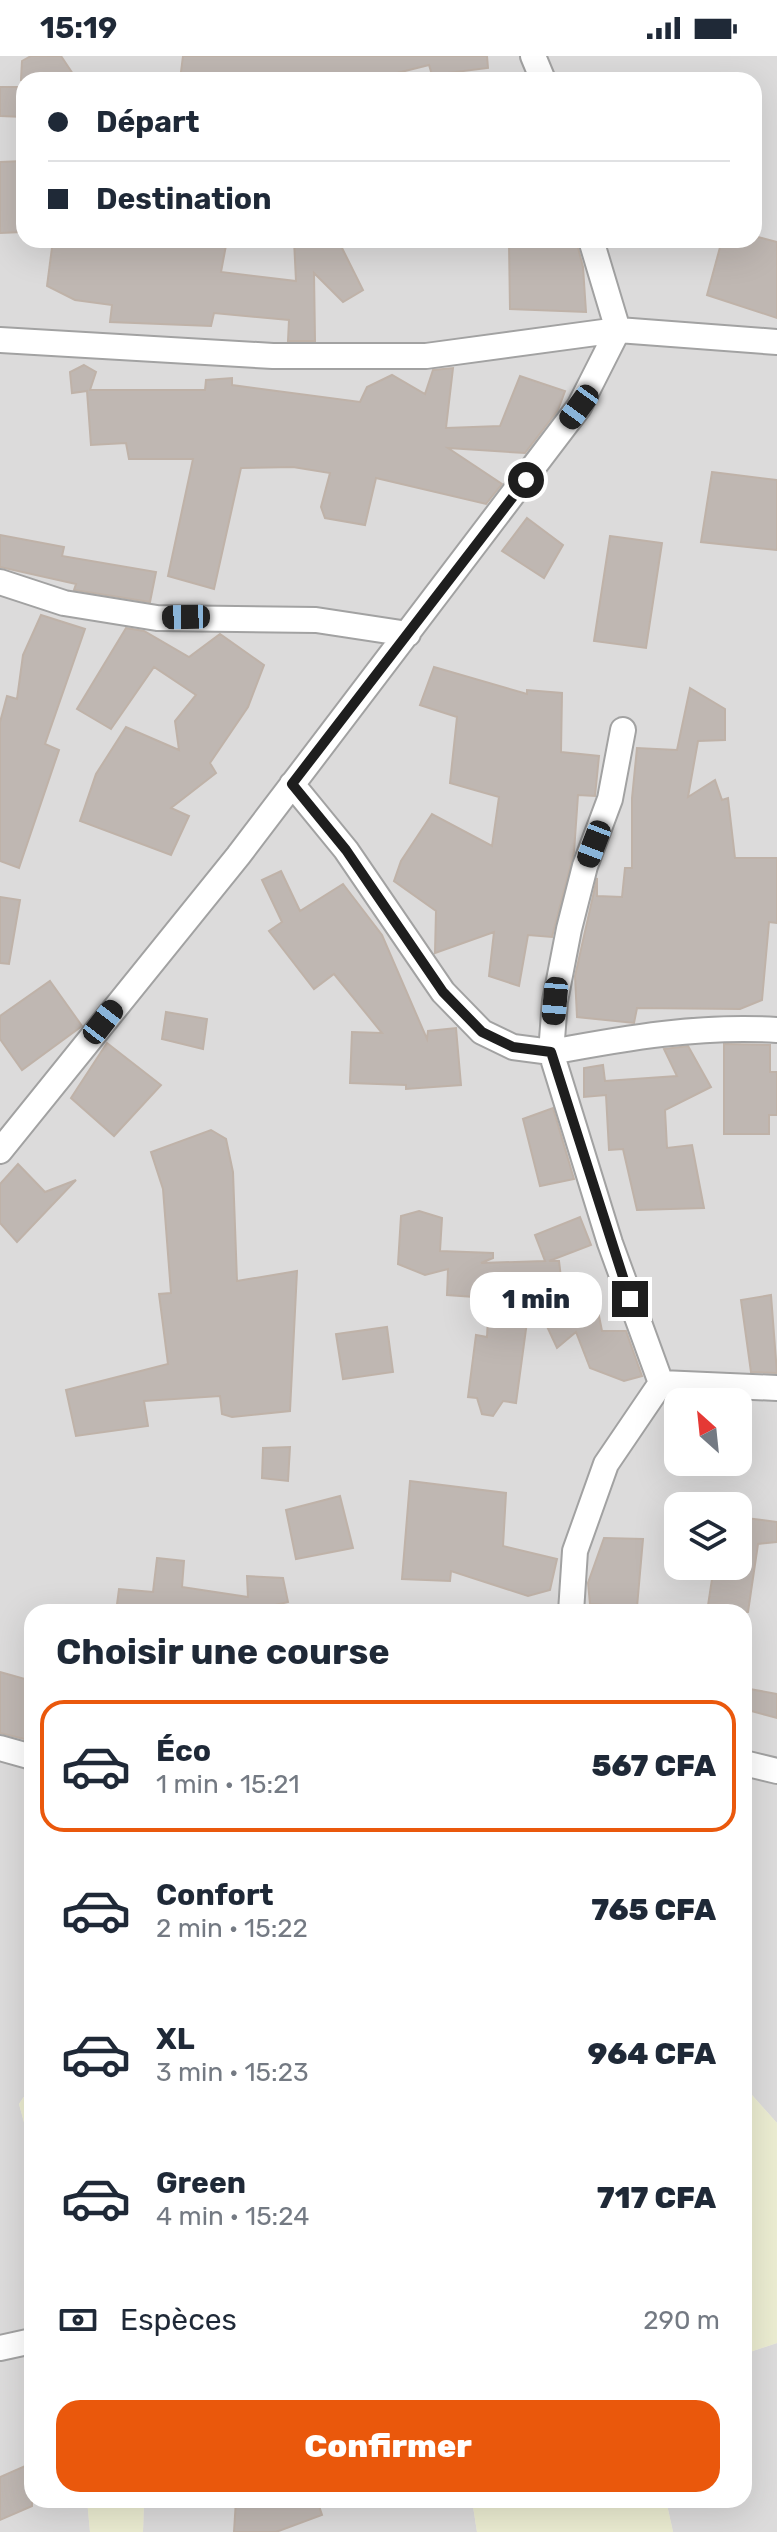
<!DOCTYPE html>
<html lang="fr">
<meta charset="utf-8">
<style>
:root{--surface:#fff;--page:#f6f6f7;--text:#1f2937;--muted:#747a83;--line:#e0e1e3;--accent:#ea580c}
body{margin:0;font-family:Rubik,sans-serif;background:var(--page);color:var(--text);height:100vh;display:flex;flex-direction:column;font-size:30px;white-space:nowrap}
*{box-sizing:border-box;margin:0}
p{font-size:26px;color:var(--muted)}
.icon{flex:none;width:44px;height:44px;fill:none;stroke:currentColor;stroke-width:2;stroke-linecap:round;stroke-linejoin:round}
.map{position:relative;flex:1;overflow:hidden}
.drawer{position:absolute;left:24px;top:1548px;width:728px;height:904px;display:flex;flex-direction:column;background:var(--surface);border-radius:24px;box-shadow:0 8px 32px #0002}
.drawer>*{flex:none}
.guide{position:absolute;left:16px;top:16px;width:746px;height:176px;border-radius:24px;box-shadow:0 8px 32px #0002;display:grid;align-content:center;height:176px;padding:0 32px;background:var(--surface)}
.needle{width:52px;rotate:333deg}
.fabs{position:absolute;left:664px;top:1332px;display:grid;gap:16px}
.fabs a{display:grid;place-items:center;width:88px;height:88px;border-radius:16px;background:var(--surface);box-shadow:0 8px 32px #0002;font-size:40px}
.end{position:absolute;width:36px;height:36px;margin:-18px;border:10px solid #1e1e1e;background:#fff;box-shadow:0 0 0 4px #fff}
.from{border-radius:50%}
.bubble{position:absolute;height:56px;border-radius:24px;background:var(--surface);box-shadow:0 8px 32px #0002;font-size:26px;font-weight:800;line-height:56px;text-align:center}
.car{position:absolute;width:24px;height:48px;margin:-24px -12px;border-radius:10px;box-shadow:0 0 6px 2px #0007;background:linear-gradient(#222 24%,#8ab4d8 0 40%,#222 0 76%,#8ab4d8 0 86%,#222 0)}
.guide b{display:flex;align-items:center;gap:28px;height:76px;font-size:30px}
.guide b+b{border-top:2px solid var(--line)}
.guide i{width:20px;height:20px;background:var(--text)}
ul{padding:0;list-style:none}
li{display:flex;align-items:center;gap:24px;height:132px;margin:0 16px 12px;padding:0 16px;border:4px solid transparent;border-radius:24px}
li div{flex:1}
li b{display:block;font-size:30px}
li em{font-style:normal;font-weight:800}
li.on{border-color:var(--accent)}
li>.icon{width:72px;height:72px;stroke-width:1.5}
h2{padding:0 32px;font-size:36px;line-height:96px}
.pay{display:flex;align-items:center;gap:20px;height:88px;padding:0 32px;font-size:30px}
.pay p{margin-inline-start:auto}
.primary-button{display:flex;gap:16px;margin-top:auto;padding:16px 32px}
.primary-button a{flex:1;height:92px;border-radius:24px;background:var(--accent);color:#fff;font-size:32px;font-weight:800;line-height:92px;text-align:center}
.status{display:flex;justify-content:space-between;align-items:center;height:56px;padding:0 40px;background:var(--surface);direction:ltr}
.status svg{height:22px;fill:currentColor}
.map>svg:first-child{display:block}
.residential{fill:#dcdbdb;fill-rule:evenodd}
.farmland{fill:#ebecd1}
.building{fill:#bfb7b2;stroke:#bfb2a8;stroke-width:2}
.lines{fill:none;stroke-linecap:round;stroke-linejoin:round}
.street-casing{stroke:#a2a2a2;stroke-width:28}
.street{stroke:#fff;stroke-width:24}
.route{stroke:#1e1e1e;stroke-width:10}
</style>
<div class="status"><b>15:19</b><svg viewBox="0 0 49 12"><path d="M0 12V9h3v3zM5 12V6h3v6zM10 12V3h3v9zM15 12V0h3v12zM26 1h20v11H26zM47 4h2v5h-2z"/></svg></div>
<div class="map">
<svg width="777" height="2476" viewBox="0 0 777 2476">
<rect width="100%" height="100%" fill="#efebe5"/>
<path class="residential" d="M0 0H777V2067L744 2030V1556H32V2029L19 2048 32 2096V2444H87L90 2476H0ZM24 24H754V184H24ZM678 1346H738V1406H678ZM678 1450H738V1510H678Z
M777 2287V2476H673L666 2444H744V2298Z
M144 2444H472L477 2476H143Z"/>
<path class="farmland" d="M32 2029V2096L19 2048Z
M744 2030 777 2067V2287L744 2298Z
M87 2444H144L143 2476H90Z
M472 2444H666L673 2476H477Z"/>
<path class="building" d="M31 0H61L77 24H21L22 5Z
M183 0H487L488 12 432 19 429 9 369 24H180Z
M0 31H24V61L0 60Z
M23 105 22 176 0 177V106Z
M754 180 777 186V262L707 239 722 184H754Z
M53 184H227L221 216 296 225 294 184H338L363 234 343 246 314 217 315 285H288L289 264 214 257 211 270 110 266 112 249 75 244 47 230Z
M576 184 583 211 586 256 510 253 509 187Z
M84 309 96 316 90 334H205L206 324 232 322V329L360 346 367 331 392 319 425 338 433 314 453 312 446 372 500 370 520 320 565 335 558 354 525 397 448 392 502 428 486 448 376 422 365 469 325 462 321 451 330 417 293 411 241 412 214 533 168 520 193 403H129L126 387 91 389 87 335 72 337 70 316Z
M712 416 777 424V494L701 486Z
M527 462 563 489 544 522 502 495Z
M0 479 64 491 62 500 156 516 150 546 74 534 76 528 0 511Z
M610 480 662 487 646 592 594 585Z
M41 559 85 573 45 688 59 694 19 812 0 805V666L7 640 17 643 23 599Z
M126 572 144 575 189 601 220 578 264 609 248 651 210 707 216 717 171 752 189 760 171 799 80 765 96 718 126 671 179 694 175 665 196 639 154 611 111 673 77 653Z
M434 611 527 638V634L562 637 561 696 599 700 595 740 578 739 574 796 552 881 528 879 519 930 489 920 494 876 435 897 436 855 394 825 401 805 432 758 492 790 499 741 450 727 457 661 420 649Z
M690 632 725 653V684L698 685 688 741 715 724 722 744 728 742 735 802H777V867L769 866 762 944 740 953 637 952 634 967 577 961 575 920 597 822V840L622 841 625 812H632V742L637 692 677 694Z
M281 815 300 855 343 828 382 879 427 983 428 975 456 972 461 1029 406 1033V1029L350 1027 352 976 382 977 334 918 314 933 269 875 282 866 262 824Z
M0 841 20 844 9 908 0 907Z
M50 925 82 970 22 1014 0 983V960Z
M166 956 207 963 203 993 162 983Z
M107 987 161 1029 114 1080 71 1042Z
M724 988 770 989V1016H777V1059H769V1078H724Z
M688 990 711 1031 665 1054 667 1092 692 1089 704 1152 637 1154 623 1093 609 1094 606 1039 584 1041V1012L603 1009 605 1025 677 1020 664 993Z
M553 1052 574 1123 540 1130 523 1063Z
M211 1074 226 1083 233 1116 237 1225 297 1215 290 1355 232 1361 222 1358 220 1340 144 1345 148 1370 76 1380 66 1334 168 1308 159 1238 171 1237 163 1133 151 1096Z
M18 1108 45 1136 76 1124 17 1186 0 1167V1128Z
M419 1155 442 1162 440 1195 493 1197V1202L481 1207 545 1205 535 1179 580 1161 591 1189 549 1205H559L564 1247 595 1240 602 1275H626L642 1320 624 1325 590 1312 576 1276 557 1292 531 1236 516 1347 503 1345 493 1360 482 1358 477 1342 468 1341 476 1279 487 1281 489 1242 447 1239 448 1213 425 1219 398 1208 401 1160Z
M771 1239 777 1317 751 1316 741 1244Z
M387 1271 393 1316 343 1323 336 1278Z
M290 1391 288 1425 262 1422 263 1392Z
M410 1425 506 1437 503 1490 557 1503 550 1534 528 1540 451 1515 450 1525 402 1523Z
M340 1440 353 1492 296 1503 286 1454Z
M738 1461 777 1466V1486L758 1488 748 1556H707L714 1510H738Z
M604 1482 643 1483 637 1551 590 1548 588 1527Z
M157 1502 184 1505 182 1531 248 1541 247 1520 283 1522 288 1546 271 1550V1556H116L119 1533 153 1536Z
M0 1616 32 1625V1685L0 1677Z
M744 1632 777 1638V1662L744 1653Z
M32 2407V2450L0 2464V2421Z
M236 2444H317L322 2459 276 2476H234Z"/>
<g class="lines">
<defs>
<path id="street" d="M533 0 543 24
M0 284 273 300H426L618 274 777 286
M0 526 64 547 157 562 316 564 408 578
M623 674 610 743 585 810 569 873 555 945 551 996C626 982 700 969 777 974
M292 728 346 794 443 936 482 976 513 991 551 996 610 1187 661 1327 606 1408 575 1495 571 1556
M0 1095 238 800 579 351 618 274 591 184
M661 1327 777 1332
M0 1692 32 1701
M744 1707 777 1715
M0 2292 32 2285"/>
</defs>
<use href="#street" class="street-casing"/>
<use href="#street" class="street"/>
</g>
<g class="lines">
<path class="route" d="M526 424 292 728 346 794 443 936 482 976 513 991 551 996 630 1243"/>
</g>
</svg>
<div class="fabs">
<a><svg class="needle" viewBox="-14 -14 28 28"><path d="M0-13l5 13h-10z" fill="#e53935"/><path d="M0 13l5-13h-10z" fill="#747a83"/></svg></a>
<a><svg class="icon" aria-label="layers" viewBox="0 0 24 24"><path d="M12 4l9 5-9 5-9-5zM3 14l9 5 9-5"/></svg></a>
</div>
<i class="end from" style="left:526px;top:424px"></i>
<i class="end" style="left:630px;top:1243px"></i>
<div class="bubble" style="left:470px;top:1216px;width:132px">1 min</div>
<i class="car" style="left:579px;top:351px;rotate:216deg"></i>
<i class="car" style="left:186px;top:561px;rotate:269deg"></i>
<i class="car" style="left:594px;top:788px;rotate:201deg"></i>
<i class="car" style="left:555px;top:945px;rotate:185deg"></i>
<i class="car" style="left:103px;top:966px;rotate:38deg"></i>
<div class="guide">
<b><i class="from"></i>Départ</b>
<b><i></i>Destination</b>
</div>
<section class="drawer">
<h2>Choisir une course</h2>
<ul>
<li class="on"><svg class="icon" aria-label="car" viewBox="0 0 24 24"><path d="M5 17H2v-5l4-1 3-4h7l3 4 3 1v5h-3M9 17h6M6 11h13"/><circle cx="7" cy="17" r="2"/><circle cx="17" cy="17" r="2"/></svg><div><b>Éco</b><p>1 min · 15:21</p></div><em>567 CFA</em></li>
<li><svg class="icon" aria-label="car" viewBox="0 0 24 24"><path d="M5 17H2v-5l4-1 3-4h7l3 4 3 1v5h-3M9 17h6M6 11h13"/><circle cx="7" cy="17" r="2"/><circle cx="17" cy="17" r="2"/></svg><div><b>Confort</b><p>2 min · 15:22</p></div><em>765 CFA</em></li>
<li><svg class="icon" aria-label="car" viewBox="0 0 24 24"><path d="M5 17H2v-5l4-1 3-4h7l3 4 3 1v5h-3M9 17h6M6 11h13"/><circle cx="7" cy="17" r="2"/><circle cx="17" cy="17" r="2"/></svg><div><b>XL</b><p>3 min · 15:23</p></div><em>964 CFA</em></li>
<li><svg class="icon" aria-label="car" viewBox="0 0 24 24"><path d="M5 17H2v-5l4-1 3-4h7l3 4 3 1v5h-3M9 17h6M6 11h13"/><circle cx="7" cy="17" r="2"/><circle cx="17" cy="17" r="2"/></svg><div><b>Green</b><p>4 min · 15:24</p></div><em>717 CFA</em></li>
</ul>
<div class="pay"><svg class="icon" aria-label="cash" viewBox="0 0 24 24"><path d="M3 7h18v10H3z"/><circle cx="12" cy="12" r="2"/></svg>Espèces<p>290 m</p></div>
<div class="primary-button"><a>Confirmer</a></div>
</section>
</div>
